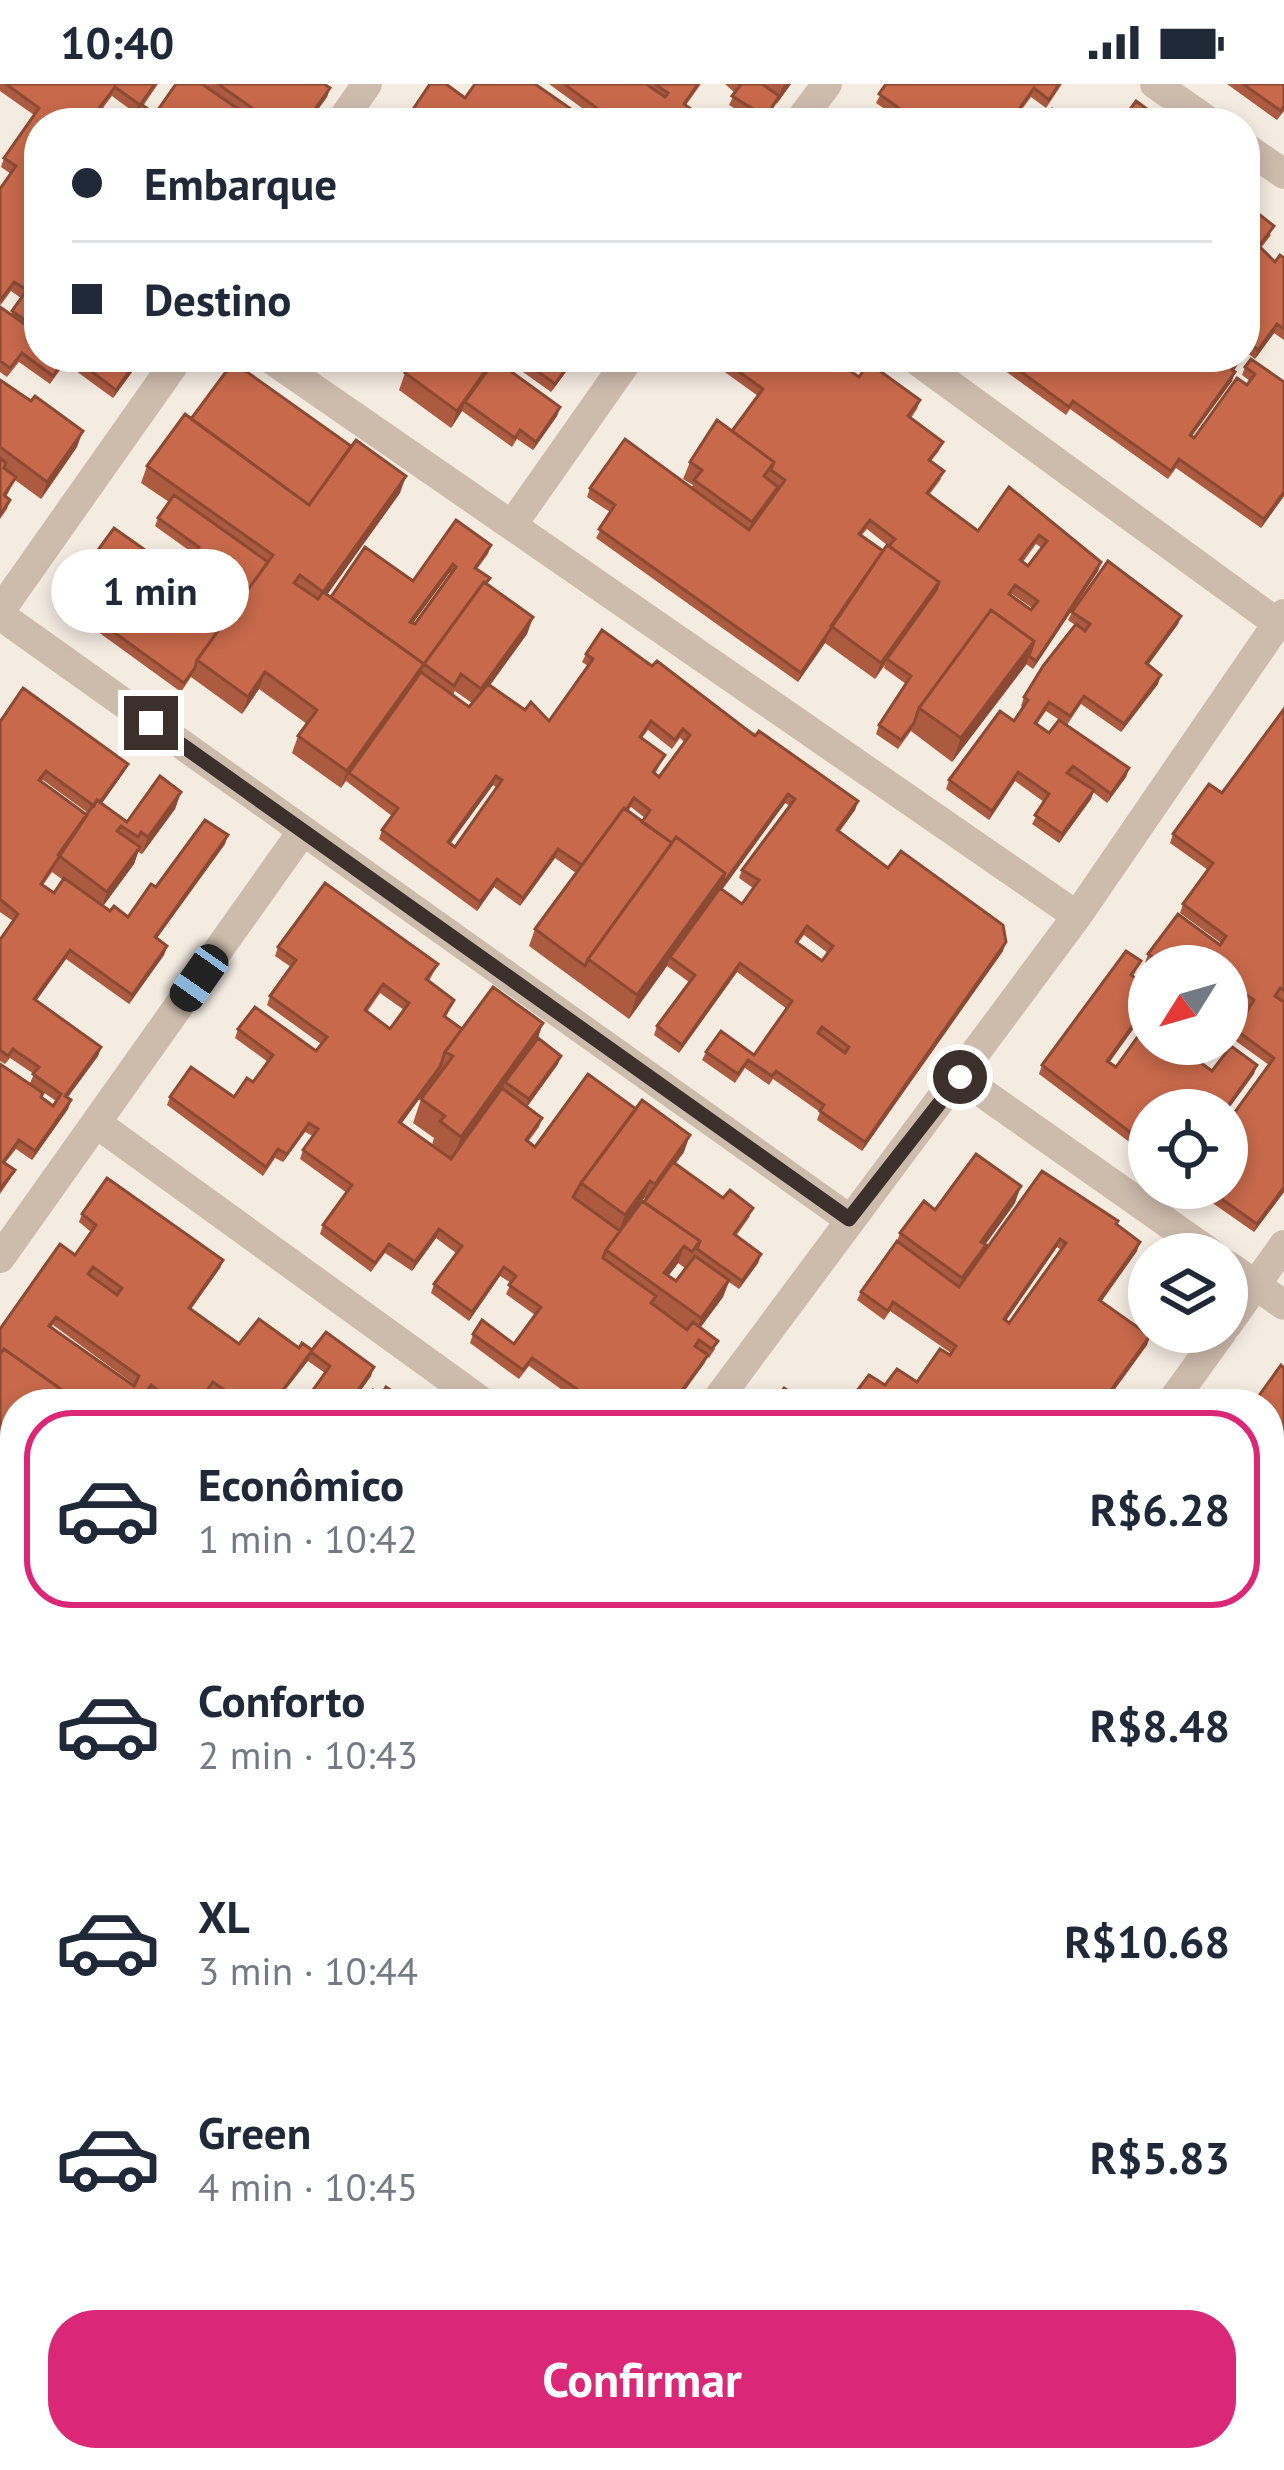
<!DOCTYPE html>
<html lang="pt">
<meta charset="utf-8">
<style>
:root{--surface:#fff;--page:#f2f2f3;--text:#1f2937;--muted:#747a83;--line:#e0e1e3;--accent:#db2777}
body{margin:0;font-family:"PT Sans",sans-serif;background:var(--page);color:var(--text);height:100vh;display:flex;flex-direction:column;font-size:45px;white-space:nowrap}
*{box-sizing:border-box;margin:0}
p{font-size:39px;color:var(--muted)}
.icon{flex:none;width:66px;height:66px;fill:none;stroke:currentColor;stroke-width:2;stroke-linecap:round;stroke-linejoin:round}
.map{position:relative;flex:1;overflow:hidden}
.sheet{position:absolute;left:0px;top:1305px;width:1284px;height:1083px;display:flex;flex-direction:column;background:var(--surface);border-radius:48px 48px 0 0;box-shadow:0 6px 18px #0003}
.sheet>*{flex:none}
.hud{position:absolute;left:24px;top:24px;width:1236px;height:264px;border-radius:48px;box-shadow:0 6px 18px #0003;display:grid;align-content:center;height:264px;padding:0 48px;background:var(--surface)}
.needle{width:78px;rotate:233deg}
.buttons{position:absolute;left:1128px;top:861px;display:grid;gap:24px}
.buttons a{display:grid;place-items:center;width:120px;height:120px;border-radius:50%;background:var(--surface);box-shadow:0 6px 18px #0003;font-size:60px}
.end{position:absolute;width:54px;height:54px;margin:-27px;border:15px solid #3b302b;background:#fff;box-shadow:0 0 0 6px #fff}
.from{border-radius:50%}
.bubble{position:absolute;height:84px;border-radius:42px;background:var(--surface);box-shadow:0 6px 18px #0003;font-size:39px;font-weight:700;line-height:84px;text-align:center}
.car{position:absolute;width:36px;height:72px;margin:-36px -18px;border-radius:15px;box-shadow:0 0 9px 3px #0007;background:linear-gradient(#222 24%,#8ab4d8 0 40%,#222 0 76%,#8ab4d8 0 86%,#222 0)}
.hud b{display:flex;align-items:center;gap:42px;height:114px;font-size:45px}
.hud b+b{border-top:3px solid var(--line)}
.hud i{width:30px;height:30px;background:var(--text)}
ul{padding:21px 0 0;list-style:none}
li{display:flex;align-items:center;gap:36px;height:198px;margin:0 24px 18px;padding:0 24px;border:6px solid transparent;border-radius:48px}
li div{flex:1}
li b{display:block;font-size:45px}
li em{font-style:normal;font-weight:700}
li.active{border-color:var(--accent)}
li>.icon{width:108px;height:108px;stroke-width:1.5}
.primary-button{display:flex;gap:24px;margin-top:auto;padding:24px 48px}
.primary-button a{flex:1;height:138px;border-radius:48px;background:var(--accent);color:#fff;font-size:48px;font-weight:700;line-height:138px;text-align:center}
.status{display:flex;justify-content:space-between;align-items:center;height:84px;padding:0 60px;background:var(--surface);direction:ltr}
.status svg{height:33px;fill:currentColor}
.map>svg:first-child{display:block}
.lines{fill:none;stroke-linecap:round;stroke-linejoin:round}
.minor{stroke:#cdbbac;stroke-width:30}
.wall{fill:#ac5a40;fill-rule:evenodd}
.shaded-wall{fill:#8c4a34}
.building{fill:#c8694b;stroke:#8c4a34;stroke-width:3;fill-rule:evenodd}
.route{stroke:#3b302b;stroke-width:15}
</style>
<div class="status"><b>10:40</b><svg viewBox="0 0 49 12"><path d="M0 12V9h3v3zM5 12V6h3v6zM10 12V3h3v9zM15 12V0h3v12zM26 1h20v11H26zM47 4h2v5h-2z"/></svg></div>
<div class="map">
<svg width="1284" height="2386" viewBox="0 0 1284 2386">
<rect width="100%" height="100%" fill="#f4ebe1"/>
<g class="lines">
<path class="minor" d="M1155 0 1211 39
M340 39 367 0
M798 39 827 0
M1245 63 1284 90
M268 273 1077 832
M912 273 1277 539
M512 441 630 273
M0 527 179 273
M0 531 849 1135
M960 993 1212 1170
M96 1039 485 1320
M0 1174 302 748
M1227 1181 1284 1221
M1227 1241 1284 1161
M714 1320 1077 832 1284 530
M1170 1320 1222 1248
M0 1475 15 1454
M1269 1817 1284 1796
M1269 1894 1284 1905
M0 2333 15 2344
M57 2373 75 2386
M582 2373 601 2386
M406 2386 416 2373
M861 2386 870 2373"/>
</g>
<path class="wall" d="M0 0H158L143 22 155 30 203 0H324L330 4 327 13 308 39H128L135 29 112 12 102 25 39 39V273H143L113 314 65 279 50 300 19 278 7 293 0 288V223L11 230 21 214 11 207 0 222 11 90 1 83 4 74 34 31 0 7Z
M549 0H701L686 21 710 39H400L465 14 591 39 593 32Z
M725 0H791L775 21 765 39H758L729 21 735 9Z
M886 0H1062L1046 24 1031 13 1017 32 1027 39H905L876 19Z
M1227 0H1284V27L1277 36Z
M1245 132 1271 151 1261 164 1275 178 1284 174V256L1274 249 1255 275 1245 267Z
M411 273H501L497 278 560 323 557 332 533 366 517 355 512 363 462 327 451 344 399 306 405 289 415 276Z
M502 273H577L551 308Z
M704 273H830L859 293 920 316 917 325 911 334 943 358 939 367 931 377 941 395 929 411 978 447 1009 403 1101 478 1098 487 1033 585 1026 580 952 678 911 647 898 665 876 650 879 641 906 600 884 584 885 581 875 595 825 559 798 598 596 454 610 428 587 413 590 404H691L693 401 683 395 690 378 732 347 758 312ZM768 395 780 403 774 411ZM867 445 887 461 883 468 861 452ZM1036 460 1042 464 1028 482 1023 478ZM1012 510 1032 524 1031 526 1011 512Z
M986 273H1242L1234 287 1232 297 1192 352 1194 354 1247 301 1250 297 1242 291 1245 283 1284 298V412L1261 444 1176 384 1168 395 1070 325 1066 331Z
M0 296 77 363 41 415 15 396 6 413 10 416 7 425 0 435Z
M191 335 400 409 327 510 331 513 413 497 491 461 488 470 477 485 487 500 533 533 527 550 490 601 525 626 549 637 588 582 582 578 586 570 652 582 858 717 855 726 839 748 1003 867 862 1067 817 1036 820 1028 773 995 769 1001 745 984 735 999 702 976 706 968 754 971 787 925 737 888 679 969 654 951 657 942 689 898 667 882 629 935 529 862 535 845 576 789 555 774 520 822 494 803 477 827 379 755 382 746 392 732 346 697 341 704 292 669 298 652 307 640 259 605 242 630 191 593 181 608 72 529 67 512 71 503 114 444 179 490 194 470 155 442 158 434 169 418 141 399 147 382ZM450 488 451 490 415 540 413 539ZM118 489 153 514 138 535 103 510ZM455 607 472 619 469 623 453 611ZM648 646 672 665 680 654 684 658 659 693 655 690 665 671 642 654ZM493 701 497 704 455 763 450 759ZM785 719 790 722 742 786 739 794 753 804 742 820 722 805ZM631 723 645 734 642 738 628 727ZM804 851 828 869 822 877 798 859Z
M1072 528 1181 532 1178 540 1148 581 1158 600 1121 648 1081 620 1067 641 1046 627 1037 640 1049 649 1129 684 1126 693 1107 719 1093 708 1091 715 1059 759 1032 740 1044 718 1015 697 989 736 946 705 949 696 1014 637 1023 624 1021 622 1024 613 1075 541 1068 536Z
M1284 625V1108L1254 1148 1191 1104H1227L1269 981 1233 955 1250 924 1242 919 1227 882H1149L1145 879 1148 870 1221 859 1180 829 1183 820 1208 786 1170 759 1173 750 1222 709Z
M0 638 128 680 124 688 102 719 127 738 181 708 175 725 142 770 138 768 134 780 103 822 110 827 128 833 156 803 225 760 157 854 167 862 164 871 129 920 66 875 36 917 101 963 98 972 67 1014 71 1016 68 1025 32 1076 16 1065 5 1079 11 1094 0 1110V980L53 1022 56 1017 30 999 34 990 10 974 5 980 0 977V856L13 837 0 828ZM43 696 88 729 87 731 41 698ZM52 788 63 796 54 809 43 801Z
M278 863 438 880 429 897 454 916 446 933 462 945 538 954 558 980 527 1023 542 1034 539 1043 528 1058 535 1063 684 1068 675 1080 750 1132 736 1152 761 1170 758 1179 739 1205 729 1198 723 1213 700 1244 715 1265 709 1274 707 1272 704 1280 576 1316 529 1282 519 1295 470 1259 473 1250 514 1260 535 1231 506 1210 511 1199 500 1192 469 1237 431 1209 434 1200 456 1169 436 1154 412 1187 385 1169 371 1188 320 1150 323 1141 347 1109 300 1075 303 1066 313 1052 305 1048 283 1078 275 1074 263 1092 167 1021 170 1013H234L253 998 268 978 235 954 238 945 316 967 321 960 267 921 270 912 291 883 275 872ZM380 909 404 926 390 945 367 928ZM437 991 438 992 421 1015 413 1039 434 1054 432 1061 401 1039ZM644 1114 646 1115 620 1146ZM678 1179 685 1184 676 1197 668 1192Z
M1137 886 1133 892 1149 904V923L1109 978 1116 983 1199 977 1212 987 1254 990 1149 1026V1051L1147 1049 1136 1063 1039 990 1042 981Z
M1015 1119 985 1161 983 1170 1116 1140 1137 1167 1101 1218 1147 1261 1110 1311 1123 1320H850L853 1312 885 1301 917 1298 951 1269 890 1227 884 1236 857 1216 861 1208 897 1157 900 1149 935 1126ZM1057 1163 1061 1166 1009 1239 1006 1236Z
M82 1130 223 1176 220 1184 191 1225 239 1260 312 1266 371 1292 351 1320H303L325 1289 308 1277 227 1319 210 1306 200 1320H15V1371L0 1360V1245L75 1171 91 1148 79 1138ZM53 1241 135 1301 134 1302 51 1243Z
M1284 1284V1444L1269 1434V1320Z
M1284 1553V1736L1279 1742 1269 1735V1574Z
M0 1818 15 1829V1964L0 1953Z
M1269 1928 1284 2386H1143L1152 2373H1269Z
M0 2021 15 2032V2169L0 2158Z
M641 2373H820L810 2386 803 2383 801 2386H659Z
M925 2373H1120L1138 2386H916Z"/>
<path class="shaded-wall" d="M785 0H791L776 21 782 4Z
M330 4 327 13 308 39H305Z
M1277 240 1274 249 1255 275 1258 266Z
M140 273H143L113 314 116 306Z
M495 273H501L467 320 465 318 462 327 451 344 457 327Z
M574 273H577L551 308 555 300Z
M1235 288 1232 297 1186 360 1190 351Z
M560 323 557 332 533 366 536 358Z
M83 347 77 363 41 415 47 398Z
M406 392 400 409 317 525 323 508Z
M1284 408V412L1261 444 1264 435Z
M1101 478 1098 487 1033 585 1036 577Z
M121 480 118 489 98 517 101 508Z
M453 480 450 488 407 547 410 538Z
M939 498 933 515 887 575 875 595 881 579Z
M1181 532 1178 540 1143 588 1146 579Z
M533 533 527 550 475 622 481 605Z
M828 551 825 559 798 598 801 589Z
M1034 557 1026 581 952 678 961 654Z
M424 580 418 597 349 689 341 704 347 687Z
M265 588 259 605 242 630 248 613Z
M1161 591 1158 600 1121 648 1124 640Z
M128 680 124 688 93 732 96 723Z
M1129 684 1126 693 1107 719 1111 710Z
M1018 688 1015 697 989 736 992 727Z
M496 692 493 701 445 767 448 758Z
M1094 706 1091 715 1059 759 1062 750Z
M181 708 175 725 142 770 148 753Z
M788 710 785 719 672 875 670 873 667 882 629 935 637 911 725 789Z
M858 717 855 726 834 755 837 746Z
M228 751 225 760 152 861 155 853Z
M140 763 134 780 101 825 107 808Z
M558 765 555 774 520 822 523 814Z
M497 795 494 803 477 827 480 818Z
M1006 858 1003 867 862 1067 865 1058Z
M167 862 164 871 129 920 132 911Z
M70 866 66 875 31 924 34 915Z
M740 879 737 888 679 969 682 961Z
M1245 910 1242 919 1227 939V935Z
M1149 919V923L1104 986 1107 977Z
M543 939 535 963 505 998 502 1007 452 1077 461 1053Z
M101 963 98 972 62 1021 65 1012Z
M561 972 558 980 526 1024 529 1015Z
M1257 981 1254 990 1227 1027 1225 1026Z
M440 983 437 991 396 1047 399 1038Z
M71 1016 68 1025 32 1076 35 1067Z
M309 1039 305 1048 283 1078 287 1070Z
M690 1051 684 1068 648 1117 655 1100Z
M650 1097 644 1114 619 1147 625 1131Z
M1021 1102 1015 1119 975 1175 981 1158Z
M1284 1103V1108L1254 1148 1257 1140Z
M439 1145 436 1154 412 1187 415 1178Z
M1060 1155 1057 1163 1001 1244 1004 1235Z
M1140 1158 1137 1167 1096 1225 1099 1216Z
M684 1162 678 1179 658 1206 664 1189Z
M761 1170 758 1179 739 1205 742 1197Z
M223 1176 220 1184 186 1232 189 1224Z
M504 1183 500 1192 469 1237 472 1228Z
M729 1196 723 1213 695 1251 701 1234Z
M1150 1252 1147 1261 1105 1319 1108 1310Z
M311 1268 308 1277 279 1314 283 1306Z
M708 1271 704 1280 675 1320H672Z
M374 1283 371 1292 351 1320H348Z"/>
<path class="building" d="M6 0H155L140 21 115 3 100 23 124 39H39V246L12 227 27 206 14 198 0 217V105L16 82 4 74 39 24Z
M176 0H202L257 38 262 31 218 0H324L330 4 305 39H128L141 20 155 30Z
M430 0H446L465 14 475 0H535L591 39H501L483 26 479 31 491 39H408L405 37Z
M564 0H646L665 13 668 9 655 0H698L684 20 710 39H603L593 32 598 25Z
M738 0H762L779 12 766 33 732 12 740 2Z
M886 0H1059L1049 16 1034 4 1015 31 1027 39H920L879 10Z
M1243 0H1284V22L1281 27Z
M1136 17 1166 39H1120Z
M1052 25 1072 39H1041Z
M1251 124 1274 142 1259 162 1275 178 1280 171 1284 174V245L1277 240 1258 266 1245 256V248L1252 239 1245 244V132Z
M0 223 39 250V273H66L53 292 22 269 10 284 0 277Z
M72 273H140L116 306Z
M416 273H495L457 327 405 289Z
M518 273H574L555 300Z
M718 273H830L859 293 869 279 920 316 908 332 943 358 929 376 944 387 927 409 978 447 1009 403 1101 478 1036 577 1029 572 1034 557 991 526 919 624 914 639 901 656 879 641 911 592 887 575 936 506 939 498 889 462 895 455 870 436 859 450 883 467 801 589 599 445 615 421 590 404 625 355 749 446 785 396 771 386 774 378 732 347 763 305ZM1039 451 1047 457 1028 482 1020 476ZM1015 501 1038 517 1031 526 1009 510Z
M1001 273H1241L1232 286 1235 288 1190 351 1194 354 1237 294 1247 301 1255 290 1245 283 1251 275 1284 298V408L1264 435 1179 375 1171 387 1073 317 1069 323Z
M495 276 560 323 536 358 520 346 515 354 465 318Z
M234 283 247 288 351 362 309 421 191 335 225 289Z
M0 296 31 317 35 312 83 347 47 398 0 363Z
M185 330 309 421 356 356 406 392 323 508 300 491 294 499 318 515 323 508 329 512 424 580 347 687 298 652 317 626 265 588 248 613 197 576 273 471 147 382Z
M717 336 774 378 764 392 778 403 752 438 694 396 702 386 690 378Z
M0 374 6 379 4 384 16 393 4 411 10 416 0 431Z
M174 411 268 478 197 576 195 584 184 599 75 520 71 503 114 444 179 490 199 463 158 434ZM121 480 159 507 138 535 101 508Z
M456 436 491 461 475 484 490 494 486 499 484 498 424 580 331 513 365 463 413 497ZM453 480 456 483 415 540 410 538Z
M887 461 939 498 881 579 831 542Z
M1108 477 1181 532 1146 579 1161 591 1124 640 1084 612 1070 632 1049 618 1035 639 1049 649 1059 636 1129 684 1111 710 1073 682 1067 689 1094 706 1062 750 1035 731 1049 710 1018 688 992 727 949 696 1000 627 1014 637 1028 616 1024 613 1043 582 1076 540 1085 547 1090 540 1072 528Z
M484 498 533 533 481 605 461 590 454 602 424 580Z
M991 526 1034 557 961 654 919 624Z
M602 546 652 582 657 577 755 652 759 647 858 717 837 746 888 784 901 767 1003 841 1006 858 865 1058 820 1027 824 1021 776 987 772 992 748 976 738 990 706 968 721 947 754 971 792 917 740 879 682 961 657 942 695 891 670 873 720 804 742 820 759 796 742 786 795 715 788 710 720 804 725 789 676 753 672 759 642 738 650 726 634 714 626 726 624 724 582 781 558 765 523 814 497 795 480 818 382 746 398 724 349 689 421 588 469 623 488 600 525 626 531 618 549 637 593 575 586 570ZM651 637 675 656 683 645 690 651 659 693 653 688 665 671 640 653ZM496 692 502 696 455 763 448 758ZM807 842 833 862 822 877 796 858ZM822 943 849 963 845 969 818 949Z
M23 604 128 680 100 718 97 716 94 722 46 687 39 696 87 731 41 800 54 809 64 794 110 827 114 822 128 833 151 800 156 803 205 736 228 751 155 853 167 862 132 911 70 866 34 915 101 963 65 1012 71 1016 35 1067 19 1056 3 1078 15 1086 0 1105V980L43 1009 41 1013 53 1022 61 1010 33 990 39 983 13 965 8 972 0 966V856L18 830 0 815V638Z
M1284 625V906L1280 904 1275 912 1284 918V1103L1257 1140 1206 1104H1227V1039L1274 974 1236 946 1254 916 1245 910 1227 935V882H1165L1148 870 1178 830 1220 861 1226 852 1183 820 1213 779 1173 750 1209 700 1222 709Z
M160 692 181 708 148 753 141 748 138 753 121 742 117 747 140 763 107 808 58 771 97 716 127 738Z
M624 724 672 759 588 875 585 882 535 845Z
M676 753 725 789 637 911 588 875Z
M325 799 438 880 426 895 454 916 444 932 462 945 445 968 440 983 399 1038 451 1075 502 1004 542 1034 526 1056 535 1063 588 990 636 1025 581 1099 573 1113 620 1147 606 1166 603 1174 656 1212 651 1219 687 1246 693 1238 718 1257 712 1265 699 1256 695 1262 708 1271 672 1320H573L581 1308 532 1274 523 1286 473 1250 482 1236 514 1260 541 1223 509 1201 516 1192 504 1183 472 1228 434 1200 462 1162 439 1145 415 1178 389 1160 375 1179 323 1141 352 1101 303 1066 318 1045 309 1039 287 1070 278 1065 266 1083 170 1013 191 983 234 1013 247 994 253 998 273 971 238 945 255 923 316 967 327 953 270 912 296 876 278 863ZM383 900 409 919 390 945 365 926Z
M1126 867 1141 877 1131 891 1149 904V919L1107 977 1116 983 1149 937V960H1209L1197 976 1212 987 1231 962 1257 981 1225 1026H1149V1043L1139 1055 1042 981Z
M493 903 543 939 461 1053 440 1037 445 1032 421 1015 453 972 445 968Z
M538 954 561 972 529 1015 505 998Z
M642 1016 690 1051 655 1100 650 1097 625 1131 581 1099Z
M976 1070 1021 1102 981 1158 986 1161 962 1194 900 1149 924 1117 935 1126Z
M673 1078 723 1114 730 1106 753 1124 734 1150 761 1170 742 1197 697 1165 700 1157 644 1118Z
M1042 1087 1118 1137 1116 1140 1140 1158 1099 1216 1150 1252 1108 1310 1123 1320H857L859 1317 853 1312 869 1291 885 1301 897 1285 917 1298 940 1265 950 1271 956 1262 893 1218 888 1227 861 1208 897 1157 959 1203ZM1060 1155 1066 1159 1009 1239 1004 1235Z
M107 1094 223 1176 189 1224 239 1260 259 1235 299 1264 302 1259 312 1266 326 1248 374 1283 348 1320H303L330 1282 311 1268 283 1306 302 1320H226L233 1312 213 1298 197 1320H176L151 1301 147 1307 165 1320H82L4 1265 0 1270V1245L60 1160 75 1171 96 1141 82 1130ZM93 1183 122 1204 117 1211 88 1190ZM56 1233 139 1292 134 1302 49 1242Z
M642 1117 700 1157 692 1168 684 1162 664 1189 676 1197 695 1172 729 1196 701 1234 606 1166Z
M4 1265 82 1320H15V1350L0 1339V1270Z
M1281 1281 1284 1284V1378L1269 1399V1320H1253Z
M386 1303 412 1320H363L373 1306 381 1312Z
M784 1304 807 1320H772Z
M1284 1378V1423L1269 1412V1399Z
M1269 1441 1284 1452V1542L1269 1563Z
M1284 1553V1660L1269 1649 1271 1644 1269 1642V1574Z
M1269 1660 1284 1671 1282 1733 1269 1724Z
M0 1818 15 1829V1943L0 1932Z
M1269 1928 1284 1939V1980L1282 1982 1284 1984V2118L1269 2139V2116L1275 2107 1269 2102Z
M0 2021 15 2032V2148L0 2137Z
M1284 2118V2386H1258L1240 2373H1269V2139Z
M471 2373H539L556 2386H461Z
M657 2373H816L812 2378 806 2374 798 2386H675Z
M925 2373H1016L1034 2386H953L949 2384 947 2386H916Z
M1043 2373H1120L1138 2386H1060Z
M1152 2373H1225L1243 2386H1143Z"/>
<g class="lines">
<path class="route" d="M151 639 849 1135 960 993"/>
</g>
</svg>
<div class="buttons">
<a><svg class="needle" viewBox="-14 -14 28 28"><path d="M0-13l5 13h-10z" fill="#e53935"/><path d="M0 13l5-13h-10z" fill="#747a83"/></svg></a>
<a><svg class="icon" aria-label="locate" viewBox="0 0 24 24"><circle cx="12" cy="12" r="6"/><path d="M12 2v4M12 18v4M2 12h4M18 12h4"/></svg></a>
<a><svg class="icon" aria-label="layers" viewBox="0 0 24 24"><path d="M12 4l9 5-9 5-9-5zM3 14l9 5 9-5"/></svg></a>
</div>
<i class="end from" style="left:960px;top:993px"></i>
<i class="end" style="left:151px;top:639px"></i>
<div class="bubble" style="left:51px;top:465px;width:198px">1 min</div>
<i class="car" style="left:199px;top:894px;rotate:215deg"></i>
<div class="hud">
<b><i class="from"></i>Embarque</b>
<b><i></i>Destino</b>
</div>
<section class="sheet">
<ul>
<li class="active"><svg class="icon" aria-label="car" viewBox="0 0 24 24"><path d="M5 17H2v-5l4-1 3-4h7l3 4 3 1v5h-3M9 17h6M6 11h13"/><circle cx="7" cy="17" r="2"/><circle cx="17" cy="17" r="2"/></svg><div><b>Econômico</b><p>1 min · 10:42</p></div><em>R$6.28</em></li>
<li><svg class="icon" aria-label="car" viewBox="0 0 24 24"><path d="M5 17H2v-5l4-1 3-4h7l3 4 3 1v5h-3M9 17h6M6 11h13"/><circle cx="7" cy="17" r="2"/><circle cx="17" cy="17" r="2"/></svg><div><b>Conforto</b><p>2 min · 10:43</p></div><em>R$8.48</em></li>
<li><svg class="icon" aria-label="car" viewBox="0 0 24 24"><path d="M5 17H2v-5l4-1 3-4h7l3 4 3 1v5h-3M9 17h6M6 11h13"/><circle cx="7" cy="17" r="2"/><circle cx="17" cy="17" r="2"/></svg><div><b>XL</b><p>3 min · 10:44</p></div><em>R$10.68</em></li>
<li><svg class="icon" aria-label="car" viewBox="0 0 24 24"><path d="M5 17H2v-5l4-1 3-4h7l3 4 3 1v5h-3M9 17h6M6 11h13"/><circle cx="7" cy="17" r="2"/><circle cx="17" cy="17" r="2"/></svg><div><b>Green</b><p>4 min · 10:45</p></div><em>R$5.83</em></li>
</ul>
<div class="primary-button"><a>Confirmar</a></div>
</section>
</div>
